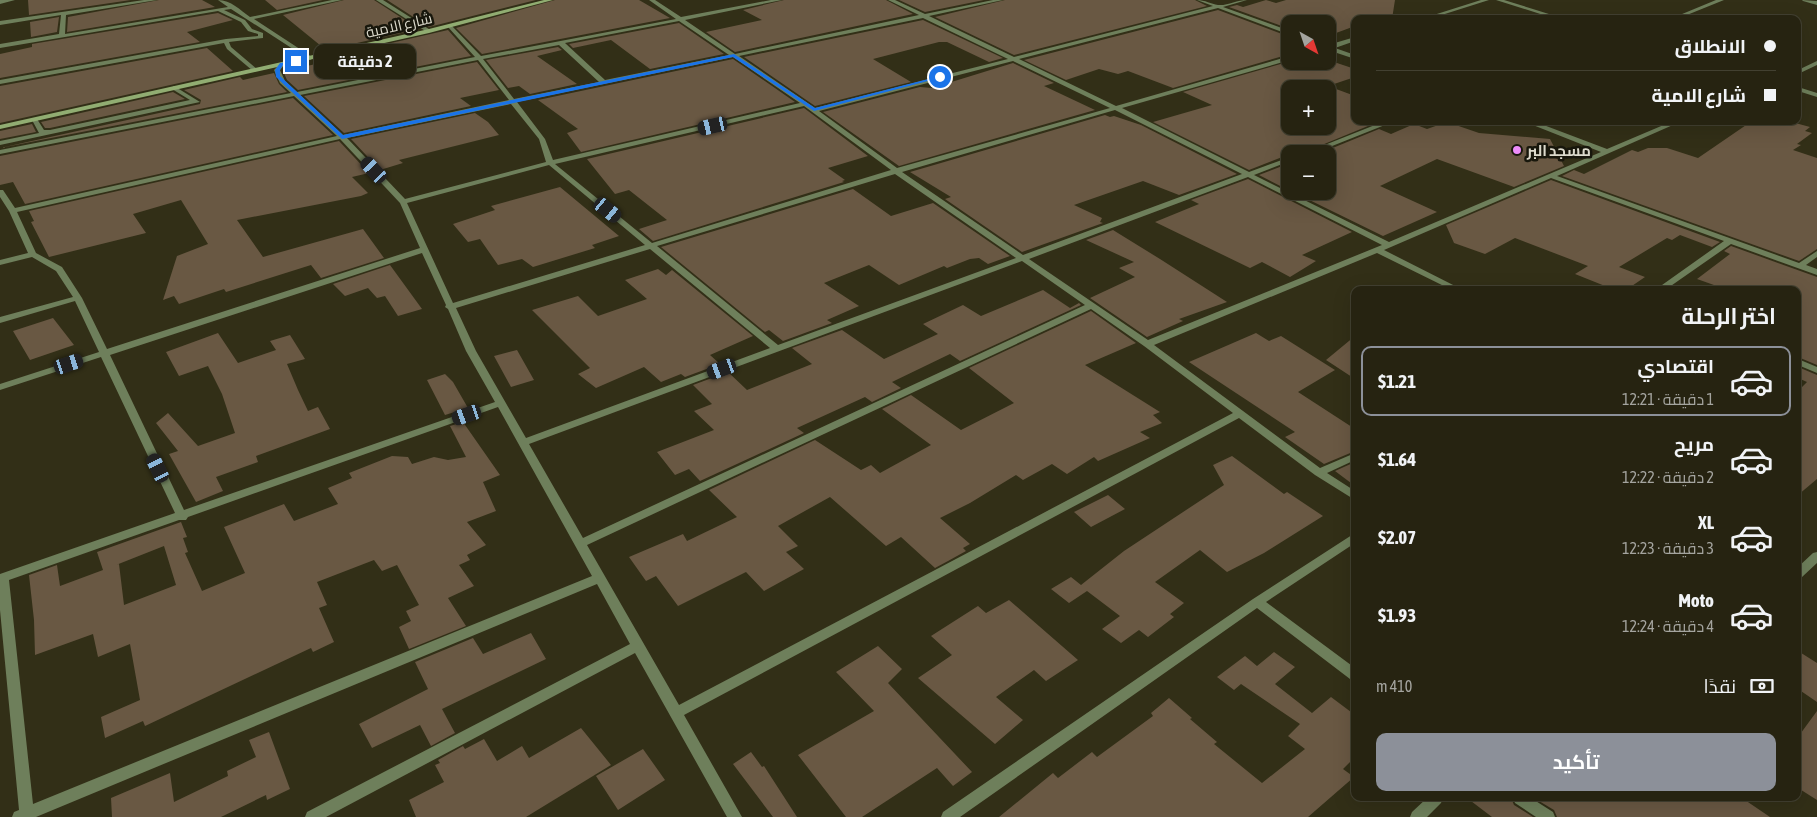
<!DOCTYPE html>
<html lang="ar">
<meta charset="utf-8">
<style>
:root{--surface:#262311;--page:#322f1f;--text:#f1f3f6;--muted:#a4a49f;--line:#424031;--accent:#8c9099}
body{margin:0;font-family:"Asap Condensed",Cairo,sans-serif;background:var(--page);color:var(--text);direction:rtl;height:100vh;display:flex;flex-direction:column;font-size:19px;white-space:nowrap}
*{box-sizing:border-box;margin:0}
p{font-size:16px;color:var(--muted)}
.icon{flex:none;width:28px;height:28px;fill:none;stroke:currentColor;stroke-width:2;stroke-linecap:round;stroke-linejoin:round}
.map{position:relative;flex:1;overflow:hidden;direction:ltr}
.side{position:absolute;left:1351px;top:286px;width:450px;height:515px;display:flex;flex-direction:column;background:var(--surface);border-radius:10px;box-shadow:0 5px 20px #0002,0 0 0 1px var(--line);direction:rtl}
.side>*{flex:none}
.hud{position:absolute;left:1351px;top:15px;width:450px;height:110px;border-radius:10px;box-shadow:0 5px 20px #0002,0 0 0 1px var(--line);direction:rtl;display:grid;align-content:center;height:110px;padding:0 25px;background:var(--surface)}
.needle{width:32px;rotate:140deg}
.buttons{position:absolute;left:1281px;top:15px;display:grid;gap:10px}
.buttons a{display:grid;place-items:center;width:55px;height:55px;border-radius:10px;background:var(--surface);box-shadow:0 5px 20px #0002,0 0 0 1px var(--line);font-size:25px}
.end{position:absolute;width:22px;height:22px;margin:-11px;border:6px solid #1a73e8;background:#fff;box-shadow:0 0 0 2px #fff}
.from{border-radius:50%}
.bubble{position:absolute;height:35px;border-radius:10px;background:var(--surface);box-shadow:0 5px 20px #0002,0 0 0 1px var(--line);font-size:16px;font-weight:700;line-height:35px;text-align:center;direction:rtl}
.car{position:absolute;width:15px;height:30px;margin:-15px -8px;border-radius:6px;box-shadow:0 0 4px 1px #0007;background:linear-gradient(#222 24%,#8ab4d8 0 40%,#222 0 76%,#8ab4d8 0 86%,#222 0)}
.hud b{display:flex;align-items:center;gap:18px;height:48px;font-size:19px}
.hud b+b{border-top:1px solid var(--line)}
.hud i{width:12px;height:12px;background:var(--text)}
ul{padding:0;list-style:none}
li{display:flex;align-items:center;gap:15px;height:70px;margin:0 10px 8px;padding:0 15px;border:2px solid transparent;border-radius:10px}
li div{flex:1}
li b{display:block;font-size:19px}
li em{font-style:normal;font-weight:700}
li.active{border-color:var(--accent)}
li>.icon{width:45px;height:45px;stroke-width:1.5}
h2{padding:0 25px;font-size:22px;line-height:60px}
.pay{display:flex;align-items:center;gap:12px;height:55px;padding:0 25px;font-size:19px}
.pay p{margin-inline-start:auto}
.button{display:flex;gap:10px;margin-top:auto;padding:10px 25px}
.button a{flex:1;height:58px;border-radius:10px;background:var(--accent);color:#fff;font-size:20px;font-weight:700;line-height:58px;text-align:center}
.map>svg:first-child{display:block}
.building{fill:#695843;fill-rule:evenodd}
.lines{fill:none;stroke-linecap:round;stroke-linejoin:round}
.street{fill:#6e7f5b;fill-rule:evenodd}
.secondary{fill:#91ad72;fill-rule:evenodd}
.route{fill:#1a73e8}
.poi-dot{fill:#ed8cfa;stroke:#18170c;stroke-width:2}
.labels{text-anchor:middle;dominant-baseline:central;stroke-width:5;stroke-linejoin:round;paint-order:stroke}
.far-street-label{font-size:15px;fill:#dcdacc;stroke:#18170c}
.far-poi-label{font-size:15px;font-weight:bold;fill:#dcdacc;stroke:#18170c;text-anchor:start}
</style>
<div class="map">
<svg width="1817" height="817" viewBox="0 0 1817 817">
<rect width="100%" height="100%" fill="#322f17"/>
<path class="building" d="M28 0H131L29 15Z
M159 0H202L215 7 67 32 68 17Z
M265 0H323L277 10Z
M344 0H374L419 29 326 50 283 15Z
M387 0H536L429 27Z
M555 0H639L670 18 482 54 456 28Z
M784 0H886L913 14 735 52 706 32 762 20 743 10Z
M899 0H984L925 12Z
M1005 0H1195L1207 6 1014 55 935 17Z
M1266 0 1276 3 1286 0H1395L1392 19H1355V26L1328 36V24H1290V29L1229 7 1237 5 1243 7Z
M1218 10 1290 37V54L1173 88 1128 71 1118 74 1099 69 1066 80 1024 60Z
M218 13 233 20 187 32 200 42 0 78V54L32 47V44Z
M59 17 57 32 31 37 30 22Z
M923 20 1003 58 989 62 947 42H939L873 59 911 82 815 106 744 57Z
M679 23 724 54 650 69 611 40 573 48 569 44Z
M448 30 471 56 298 90 287 80 283 71 316 64 328 70 336 58 334 56Z
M558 47 562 50 537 56 577 84 530 94 519 86 508 88 486 60Z
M207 48 233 71 0 123V86Z
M733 59 795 102 581 152 567 133 578 129 538 100Z
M1328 60 1355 69V77L1328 86 1355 96V121L1368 126 1300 154H1290L1249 170 1153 122 1212 105 1183 92 1291 61ZM1290 89H1328V126H1290Z
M477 62 499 90 460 98 471 106 344 133 304 96Z
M1013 63 1054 83 1044 86 1095 110 899 166 823 112 920 87 932 88Z
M274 73 279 84 287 92 0 148 200 104 201 100 184 90 240 77 243 80Z
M173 92 185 99 50 128H45L41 122Z
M293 98 333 135 25 204 13 182 0 185V156Z
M804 108 868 156 828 168 845 180 842 181 844 182 653 241 639 229 667 220 629 190 615 194 587 159Z
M475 113 488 122 499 135 399 160 403 163 380 170 351 139Z
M1105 115 1110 117 1114 116 1141 125 1237 174 1179 195 1143 181 1074 205 1102 218 1100 222 1103 223 1022 252 945 199 951 197 910 172Z
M1752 121H1788L1810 127 1805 131 1812 133 1797 144 1801 145 1793 150 1817 158V249L1799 261 1562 176 1574 170 1584 174 1632 150 1638 152 1648 148H1667L1698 158Z
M1447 122 1479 133 1550 139 1564 166 1514 187 1437 159 1380 186 1437 212 1383 236 1291 191H1328V154H1318L1379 129 1391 134 1414 124 1427 129Z
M32 124 36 132 0 139V131Z
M339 141 369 173 352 177 368 193 361 196 237 220 263 257 363 229 384 258 321 278 311 265 226 292 224 289 179 304 174 296 163 300 177 256 208 244 181 200 133 214 146 233 49 257 31 222 34 221 29 211Z
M1290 163V191L1259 175Z
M1248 179 1352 232 1302 255 1316 261 1290 277 1262 262 1250 268 1155 222 1199 204 1191 200Z
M1551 180 1720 242 1712 247 1680 235 1672 240 1667 238 1619 267 1645 277 1626 290H1615L1575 274 1588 266 1515 238 1485 254 1454 243 1446 225Z
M560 187 619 236 592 245 595 248 533 267 522 259 498 265 480 239 468 242 453 224 495 210 491 206Z
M853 189 891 216 933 203 1010 256 988 264 979 258 970 259 947 268 944 266 899 285 869 265 824 283 859 306 827 320 832 323 783 341 769 330 765 332 661 247Z
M1113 230 1160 259 1227 302 1179 319 1183 321 1147 337 1090 298 1135 277 1119 268 1134 262 1086 240Z
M1731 246 1817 277V365L1798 357V290H1728L1697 279 1730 254 1724 251Z
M390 265 422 309 398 316 385 296 377 298 368 288 345 296 333 284Z
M658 269 666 275 672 270 753 336 710 355 720 364 685 377 681 374 661 382 644 367 596 388 578 374 590 368 532 310 578 296 598 316 647 299 625 280Z
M1043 290 1070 308 1079 303 1081 305 960 361 950 354 892 382 901 388 872 402 865 397 797 428 804 433 700 481 689 469 675 475 657 452 714 430 694 411 712 404 693 385 728 372 747 390 812 364 792 348 842 330 884 359 938 334 923 324 963 305 981 316Z
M1091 311 1136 343 1085 365 1160 412 1153 415 1162 423 1140 432 1150 438 1098 461 1094 457 1067 474 1052 464 1023 480 1016 475 970 503 940 518 970 544 963 548 966 551 948 561 935 568 901 537 886 546 830 497 778 526 798 546 786 552 804 569 764 591 746 572 678 606 656 576 646 581 629 557 683 534 687 541 737 517 709 490 815 440 861 470 871 465 880 473 931 445 882 409 911 395 961 430 1014 403 969 368Z
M53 318 74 345 30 360 13 331Z
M218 333 238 363 276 350 270 341 290 335 305 359 287 364 298 390 308 411 318 407 330 429 256 456 258 462 216 477 223 491 196 502 169 454 178 451 156 423 168 413 198 446 235 433 222 394 208 366 179 376 166 352Z
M1256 333 1269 341 1281 336 1335 370 1298 392 1355 429V451L1324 464 1285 437 1295 432 1189 362Z
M1355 336V379L1326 360Z
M517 350 534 380 511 387 494 356Z
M1798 367 1817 375V479L1798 495V391L1807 382 1798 378Z
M445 374 453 382 468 408 445 415 427 380Z
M463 422 500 475 483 482 496 511 467 522 486 545 467 555 470 560 459 565 474 586 448 598 466 626 409 649 399 627 411 621 406 611 419 605 397 565 382 571 374 560 317 582 327 605 319 608 334 642 313 652 311 648 145 726 143 721 105 738 101 717 140 700 130 644 98 657 93 634 35 655 34 620 29 575 57 565 60 586 103 570 97 552 181 522 187 537 183 538 188 552 185 553 202 591 245 573 224 527 284 504 294 521 338 504 328 488 352 478 349 473 392 456 408 457 412 464 434 457 448 460 466 457 450 426ZM164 546 176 585 124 605 119 564 116 565Z
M1232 456 1284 494 1287 492 1323 516 1264 553 1227 572 1200 550 1155 582 1184 603 1170 614 1174 617 1148 637 1139 630 1121 643 1102 629 1120 616 1087 591 1069 603 1051 589 1071 577 1081 585 1124 551 1224 485 1213 465Z
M1355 462V486L1335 471Z
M1108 495 1125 509 1091 527 1074 512Z
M1009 600 1078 660 1046 681 1034 670 996 697 1023 720 995 744 918 678 952 655 931 636 978 606 986 613Z
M531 633 546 659 442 709 455 733 431 746 420 725 372 748 359 724 428 689 415 662 473 638 483 654Z
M878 646 902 669 888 683 972 772 953 786 937 768 862 817H846L798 755 874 711 836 672Z
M1798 651 1817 663V702L1798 689Z
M1274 652 1295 667 1275 684 1312 713 1331 697 1355 715V757L1343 769 1354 777 1308 817H999L1053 773 1058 778 1092 752 1097 757 1153 716 1151 713 1169 698 1192 718 1190 719 1217 742 1214 744 1262 783 1305 749 1288 736 1300 724 1241 684 1234 690 1217 677 1245 656 1257 666Z
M1817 711V800L1798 788V737Z
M581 728 611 765 526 817H416L409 800 444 782 435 765 440 763 438 760 463 746 465 749 484 739 497 761 522 746 529 758Z
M269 732 290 789 267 800 266 795 221 817H112L111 798 170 773 174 802 228 776 227 771 256 757 249 740Z
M643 749 665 780 618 810 596 776Z
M751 752 762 767 764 766 797 817H773L733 764Z
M1467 798H1511L1514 805 1533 817H1492Z
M1534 798H1742L1770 817H1557L1554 810Z"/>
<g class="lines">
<path class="street" d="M0 0H15L0 4Z
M144 0H157L66 15 65 34 228 7 218 0C231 0 240 10 250 17L332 0H342L254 19 312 57 313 58 310 60 231 9 224 10 245 20 252 29 263 33V38L229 42 231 47 257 69V71H253L227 49 224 43 0 84V80L226 39 258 36V34L248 31 241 22 218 11 0 48V44L59 34 61 15 0 25V21Z
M376 0H383L432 31 427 32Z
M649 0H655L681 17 771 0H782L685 20 735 54 919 15 888 0H895L925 14 993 0H1003L929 16 1014 57 1213 6 1197 0C1205 0 1211 4 1218 5 1227 6 1237 0 1247 0L1223 7 1290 31V35L1218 8 1019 59 1116 106 1290 56V60L1122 108 1249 172 1290 157V161L1254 175 1389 242 1601 152 1523 121H1533L1607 149 1673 121H1682L1557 176 1799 263 1817 251V257L1806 265 1817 269V275L1731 244 1665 290H1655L1724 241 1551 178 1384 250 1463 290H1452L1377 253 1154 345 1320 468 1355 453V460L1327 473 1355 491V500L1315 475 1239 418 684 715 742 817H727L635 653 326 817H305L307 812 630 644 597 584 36 817H12L14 812 19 810 0 610V574L175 513 101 357 0 390V384L99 352 75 301 0 323V317L73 297 56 271 32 257 0 265V260L28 253 9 211 0 197V190H3L15 208 337 136 294 96 0 154V150L291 93 280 83 274 70 282 62 285 64 280 70 285 81 297 92 475 57 448 27V25L450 24 481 56 676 19ZM923 18 1008 59 815 108 739 56ZM679 21 729 55 605 80 565 43ZM559 45 599 82 514 99 483 59ZM733 57 800 103 553 160 545 139 517 102ZM478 60 509 100 343 135 300 95ZM1013 61 1110 108 897 168 819 111ZM511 104 539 139 546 162 405 199 347 138ZM804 106 891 170 652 243 555 164ZM1115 110 1242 174 1023 255 902 172ZM340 139 400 203 420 248 107 349 82 298 62 267 36 253 17 212ZM549 165 645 245 453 303 407 203ZM895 174 1016 258 778 345 657 246ZM1248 177 1382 245 1148 340 1029 259ZM650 249 770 348 526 438 476 351 456 308ZM422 253 446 305 445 307 448 309 466 351 495 402 184 510 110 355ZM1022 261 1085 305 583 538 529 444ZM1091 309 1144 346 1233 413 679 705 587 545ZM498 407 592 576 33 804 9 580 179 520H186L188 517Z
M1481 0H1489L1429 19H1421Z
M1496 0H1504L1565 19H1556Z
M1716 0H1724L1677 19H1670Z
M1802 0 1817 1V5L1803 1Z
M1355 37V41L1335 48 1355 55V59L1328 50V45Z
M1817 61V65L1798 74V70Z
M174 86 200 102 0 145V141L39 133 32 120 35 118 37 119 44 130H50L190 100 172 89 171 88Z
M1798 87 1817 93V97L1798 91Z
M1385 121H1395L1312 154H1302Z
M1798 359 1817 367V373L1798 365Z
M1355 533V543L1266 602 1355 668V680L1350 679 1257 608 960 817H941L943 812 1253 599Z
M1817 552V563L1802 577 1798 578V567L1813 553Z
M1427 798H1443L1441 803 1427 817H1410L1412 812Z
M1513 798H1531L1553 812 1555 817H1536L1515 803Z"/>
<path class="secondary" d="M544 0H553L429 33 0 129V125L429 29Z"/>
</g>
<path class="route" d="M734 54 815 108 940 76 943 77 814 111 733 57 342 139 276 77 275 70 280 63 298 60V62L283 65 280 70V76L343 135Z"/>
<circle class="poi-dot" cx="1517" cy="150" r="5"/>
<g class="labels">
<g class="far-street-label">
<text transform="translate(399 25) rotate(-13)">شارع الامية</text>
</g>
<g class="far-poi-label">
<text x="1527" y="150">مسجد البر</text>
</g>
</g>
</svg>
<div class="buttons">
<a><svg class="needle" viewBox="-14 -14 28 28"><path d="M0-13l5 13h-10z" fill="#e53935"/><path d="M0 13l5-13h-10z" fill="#a4a49f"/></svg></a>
<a>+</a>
<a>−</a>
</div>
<i class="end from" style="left:940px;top:77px"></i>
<i class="end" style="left:296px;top:61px"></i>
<div class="bubble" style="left:314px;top:44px;width:102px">2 دقيقة</div>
<i class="car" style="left:713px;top:126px;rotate:257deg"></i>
<i class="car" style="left:374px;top:170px;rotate:317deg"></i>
<i class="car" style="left:608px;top:210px;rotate:129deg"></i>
<i class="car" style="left:69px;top:364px;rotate:72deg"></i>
<i class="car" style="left:722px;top:369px;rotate:250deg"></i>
<i class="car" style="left:467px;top:415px;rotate:251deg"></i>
<i class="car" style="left:158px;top:468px;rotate:334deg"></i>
<div class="hud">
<b><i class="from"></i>الانطلاق</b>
<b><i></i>شارع الامية</b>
</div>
<section class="side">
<h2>اختر الرحلة</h2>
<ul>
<li class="active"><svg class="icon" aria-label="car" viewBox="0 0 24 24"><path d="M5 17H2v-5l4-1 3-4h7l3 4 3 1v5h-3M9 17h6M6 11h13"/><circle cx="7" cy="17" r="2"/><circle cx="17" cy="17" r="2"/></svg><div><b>اقتصادي</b><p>1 دقيقة · 12:21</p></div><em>$1.21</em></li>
<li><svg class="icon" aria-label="car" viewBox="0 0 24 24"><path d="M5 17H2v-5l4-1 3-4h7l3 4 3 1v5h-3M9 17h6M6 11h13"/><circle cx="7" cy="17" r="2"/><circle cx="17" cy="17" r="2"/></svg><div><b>مريح</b><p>2 دقيقة · 12:22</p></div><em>$1.64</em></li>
<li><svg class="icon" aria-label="car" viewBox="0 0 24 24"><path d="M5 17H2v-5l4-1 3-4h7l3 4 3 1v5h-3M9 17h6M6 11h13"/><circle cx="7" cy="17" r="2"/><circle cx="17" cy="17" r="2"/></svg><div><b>XL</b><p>3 دقيقة · 12:23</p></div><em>$2.07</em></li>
<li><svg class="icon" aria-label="car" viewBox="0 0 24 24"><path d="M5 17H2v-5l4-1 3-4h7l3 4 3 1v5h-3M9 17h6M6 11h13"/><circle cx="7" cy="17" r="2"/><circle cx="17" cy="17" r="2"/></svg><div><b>Moto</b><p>4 دقيقة · 12:24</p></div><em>$1.93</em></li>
</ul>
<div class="pay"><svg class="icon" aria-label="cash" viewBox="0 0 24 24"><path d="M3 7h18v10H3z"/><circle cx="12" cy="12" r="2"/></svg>نقدًا<p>410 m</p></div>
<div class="button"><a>تأكيد</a></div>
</section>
</div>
